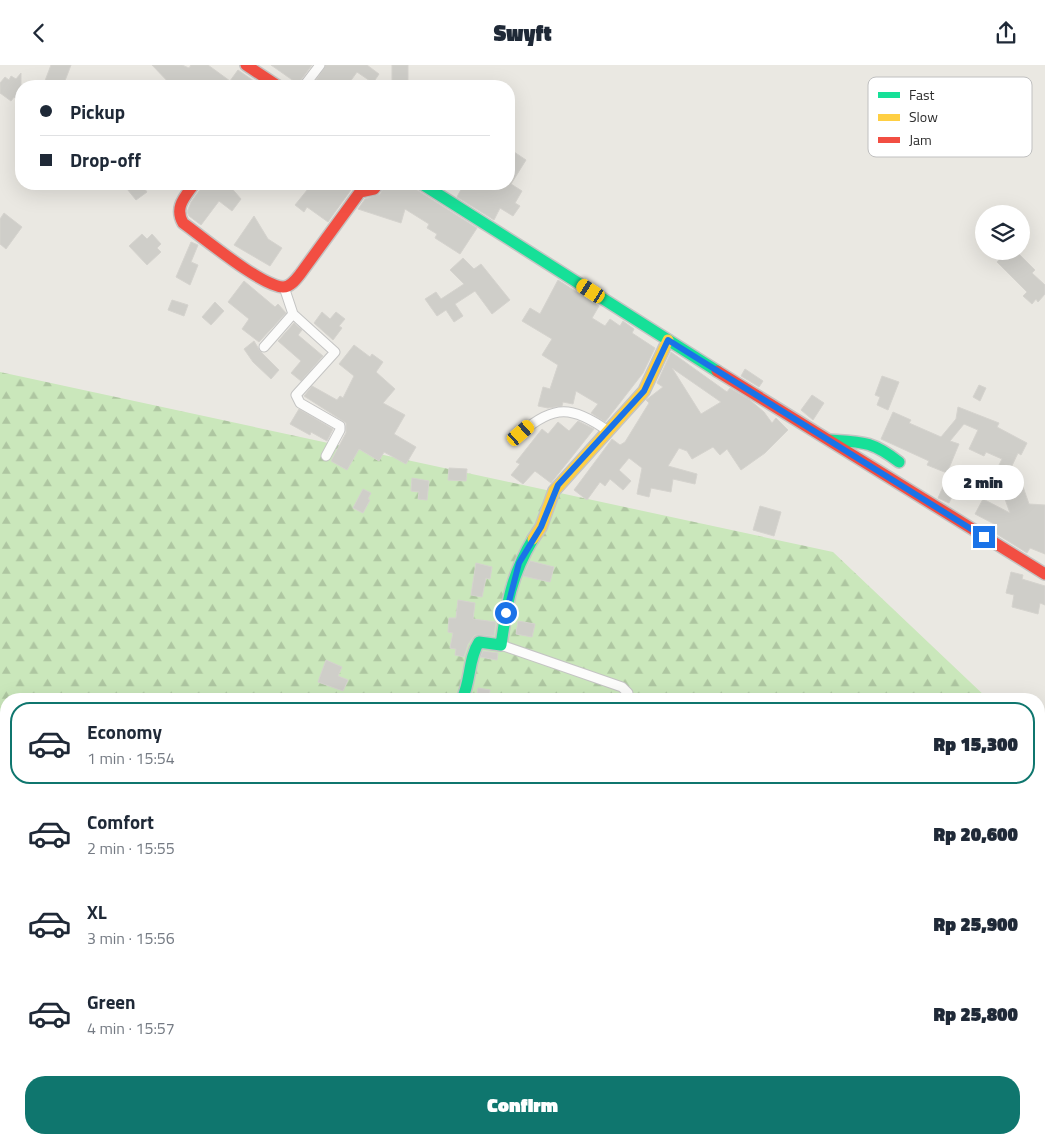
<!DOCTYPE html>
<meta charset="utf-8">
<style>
:root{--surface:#fff;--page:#f2f2f3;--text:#1f2937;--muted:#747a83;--line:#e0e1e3;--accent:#0f766e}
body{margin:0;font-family:"Titillium Web",sans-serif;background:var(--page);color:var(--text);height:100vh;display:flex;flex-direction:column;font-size:19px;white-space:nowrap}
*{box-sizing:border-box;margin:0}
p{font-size:16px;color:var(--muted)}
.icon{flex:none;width:28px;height:28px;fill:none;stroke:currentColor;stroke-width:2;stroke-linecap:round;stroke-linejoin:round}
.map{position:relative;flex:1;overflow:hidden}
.sheet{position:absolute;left:0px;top:628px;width:1045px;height:451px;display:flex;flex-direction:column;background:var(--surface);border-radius:20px 20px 0 0;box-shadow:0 5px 20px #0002}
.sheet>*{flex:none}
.hud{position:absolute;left:15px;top:15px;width:500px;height:110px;border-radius:20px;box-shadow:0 5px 20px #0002;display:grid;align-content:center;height:110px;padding:0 25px;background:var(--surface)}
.tools{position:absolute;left:975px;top:140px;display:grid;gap:10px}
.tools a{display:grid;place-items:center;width:55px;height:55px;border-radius:50%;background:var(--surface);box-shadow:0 5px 20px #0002;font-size:25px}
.end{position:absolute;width:22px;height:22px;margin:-11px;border:6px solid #1a73e8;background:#fff;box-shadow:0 0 0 2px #fff}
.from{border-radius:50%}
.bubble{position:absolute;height:35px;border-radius:18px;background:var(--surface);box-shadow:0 5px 20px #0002;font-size:16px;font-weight:800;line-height:35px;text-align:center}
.car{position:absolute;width:15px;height:30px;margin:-15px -8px;border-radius:6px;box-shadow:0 0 4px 1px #0007;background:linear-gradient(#f5c518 24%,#345 0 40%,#f5c518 0 76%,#345 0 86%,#f5c518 0)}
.hud b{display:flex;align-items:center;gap:18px;height:48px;font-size:19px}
.hud b+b{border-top:1px solid var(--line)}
.hud i{width:12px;height:12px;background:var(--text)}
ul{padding:9px 0 0;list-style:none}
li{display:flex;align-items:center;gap:15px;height:82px;margin:0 10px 8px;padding:0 15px;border:2px solid transparent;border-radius:20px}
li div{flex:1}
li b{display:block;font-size:19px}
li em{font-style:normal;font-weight:800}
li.current{border-color:var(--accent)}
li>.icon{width:45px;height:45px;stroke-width:1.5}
.primary-button{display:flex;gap:10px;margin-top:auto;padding:10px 25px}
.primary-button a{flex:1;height:58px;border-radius:20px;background:var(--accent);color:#fff;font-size:20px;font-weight:800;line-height:58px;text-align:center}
header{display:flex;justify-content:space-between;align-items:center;height:65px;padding:0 25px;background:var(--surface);font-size:22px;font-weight:800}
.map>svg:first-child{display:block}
.forest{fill:url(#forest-firs)}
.building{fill:#cfcec9;stroke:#d5d3ce;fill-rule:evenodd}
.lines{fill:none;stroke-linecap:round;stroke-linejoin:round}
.street-casing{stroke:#c4c4c3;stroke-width:11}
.fast-casing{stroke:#c4c4c3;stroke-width:14}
.slow-casing{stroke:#c4c4c3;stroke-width:14}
.jam-casing{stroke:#c4c4c3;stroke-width:14}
.street{stroke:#fcfcfb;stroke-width:9}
.fast{stroke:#16e098;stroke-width:11}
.slow{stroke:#ffcf43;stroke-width:11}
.jam{stroke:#f24e42;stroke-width:11}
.route{stroke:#1a73e8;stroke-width:6}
.key{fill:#fff;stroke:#c0c0c0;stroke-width:1}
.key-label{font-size:14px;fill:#2d2d2d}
</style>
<header><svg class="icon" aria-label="back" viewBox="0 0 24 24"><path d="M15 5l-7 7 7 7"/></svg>Swyft<svg class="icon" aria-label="share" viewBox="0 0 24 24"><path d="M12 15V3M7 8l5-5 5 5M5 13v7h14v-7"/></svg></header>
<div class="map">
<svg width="1045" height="1078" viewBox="0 0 1045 1078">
<defs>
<pattern id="forest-firs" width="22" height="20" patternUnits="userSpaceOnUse" patternTransform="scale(1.25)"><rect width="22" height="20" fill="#cae7bb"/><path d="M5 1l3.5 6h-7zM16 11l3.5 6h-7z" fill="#aec6a1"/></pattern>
</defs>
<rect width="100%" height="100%" fill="#eae8e2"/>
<path class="forest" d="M0 307 833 487 988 634H6V1072H1039V1011L1045 1013V1078H0Z
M1039 682 1045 688V898L1039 903Z"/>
<path class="building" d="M51 0H71L63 21H43Z
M152 0H182L189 3 191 0H208L230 16 238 5 261 21H172Z
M271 0H312L298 19Z
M326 0H367L379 9 373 18 357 7 347 21H312Z
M392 0H408V21H392Z
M21 8V37L14 32 11 36 0 28V18L5 12 9 15 11 11 16 14Z
M509 87 513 90 514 87 526 95 511 119 522 126 515 138 520 141 513 151 500 143 494 155 457 132 464 119H509Z
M123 119H141L147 127 136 135Z
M204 119H228L241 134 232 146 219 136 201 160 189 151 187 147 191 137Z
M312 119H360L353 122 328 157 307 142 304 147 295 140Z
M386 119H402L417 125 477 163 460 189 435 173 437 169 427 163 429 159 405 144 401 158 358 144 365 134 380 129Z
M4 148 22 162 6 184 0 179V154Z
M254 151 268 174 282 183 270 201 234 180Z
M142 169 147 174 152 169 161 179 157 183 161 187 147 200 129 181Z
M191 177 198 180 191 197 198 200 190 220 176 212Z
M1007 186H1016L1035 205 1032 208 1045 220V229L1038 237 1036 234 1032 239 1023 231 1027 227 997 197Z
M463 193 474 204 481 199 510 235 492 249 475 226 455 239 463 251 454 257 446 245 437 251 425 234 436 227 441 234 464 219 450 205Z
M558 215 599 241 592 253 605 261 610 254 620 261 623 256 634 264 632 268 655 283 643 308 605 357 591 348 598 339 576 326 573 339 563 337 562 341 548 343 538 341 543 322 550 324 558 300 542 290 552 274 522 256 530 243 540 249Z
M244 216 275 242 278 239 286 248 259 277 242 264 249 254 228 237Z
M172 235 188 240 184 251 168 245Z
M215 237 224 246 211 260 202 252Z
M322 247 330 254 336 247 345 254 339 261 342 263 333 275 314 258Z
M294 258 302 265 298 270 323 291 301 316 291 308 301 296 278 276Z
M254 276 260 286 279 305 271 314 253 297 244 284Z
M354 280 370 292 372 289 383 297 376 307 395 324 383 338 405 350 394 369 416 382 406 399 384 387 379 396 359 384 347 405 331 396 346 368V358L304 331 312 321 337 335 340 331 343 333 354 311 339 299Z
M671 287 727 327 730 323 750 335 764 347 772 358 776 353 788 365 765 388 741 405 727 384 720 390 713 382 692 394 687 386 679 383 668 401 697 409 695 419 673 414 671 427 651 423 649 432 637 429 642 403 629 393 619 405 631 416 623 425 610 414 605 421 600 417 587 435 574 425 612 374 620 380 625 377 649 338 646 335 663 322 657 318ZM672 303 721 337 701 349Z
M745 304 763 316 759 322 741 311Z
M882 311 899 317 888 345 877 340 880 332 875 330Z
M979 320 986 323 980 336 973 332Z
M812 330 824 338 813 355 801 345Z
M958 342 999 358 997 362 1027 378 1021 390 1018 388 1010 405 999 400 1002 394 986 387 984 391 969 384 978 365 964 359 950 376 959 379 947 408 927 400 929 396 881 374 893 347 911 355 909 358 941 372 956 354Z
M299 344 333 364 327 376 311 367 310 370 290 359Z
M578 356 594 364 551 418 535 406 523 419 511 410 520 399 516 397 542 364 548 369 558 357 569 366Z
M449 403 467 404 466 416 448 415Z
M950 406 961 411 949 438 938 433Z
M412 413 429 416 427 435 418 434 419 427 411 426Z
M1021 416 1029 439 1045 440V489L1030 483 1027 488 995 468 998 461 975 449 983 434 1010 448 1001 423Z
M363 424 371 428 368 434 370 435 363 448 353 443Z
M760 441 781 447 774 471 753 465Z
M530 496 554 502 550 517 523 511Z
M476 498 492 502 490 514 486 513 482 532 471 530Z
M1011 507 1023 510 1022 514 1045 521V540L1040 538 1038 549 1012 542 1014 530 1006 528Z
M458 535 475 538 473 554 496 557 494 571 475 570 468 579 464 592 455 590 456 584 450 583 453 568 448 567 449 553H456Z
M518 556 535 559 532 572 516 569Z
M483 586 498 588 497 595 480 592Z
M326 595 342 602 338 611 348 615 343 626 318 617Z
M478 623 490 625 489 634H476Z"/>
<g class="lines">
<defs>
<path id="street" d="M304 21 320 0
M284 222 293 249 335 287 296 330 300 338 340 361V365L326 391
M264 282 293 249
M521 368C554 339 573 341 608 366
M501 580 622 622 628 628V634"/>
<path id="fast" d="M422 119 717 306
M830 375C863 377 872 376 899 397
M462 634C471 616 468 594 479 577L501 580C507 538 511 511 533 474"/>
<path id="slow" d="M533 474 541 462 554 426 644 326 668 275"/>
<path id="jam" d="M246 0 278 21
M194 119C185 132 174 142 183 158 204 173 261 221 283 222 291 222 297 213 301 208L360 127 374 124 378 119
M717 306 1045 509"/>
</defs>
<use href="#street" class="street-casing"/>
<use href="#fast" class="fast-casing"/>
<use href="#slow" class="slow-casing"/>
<use href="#jam" class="jam-casing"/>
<use href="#street" class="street"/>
<use href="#fast" class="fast"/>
<use href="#slow" class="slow"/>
<use href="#jam" class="jam"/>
</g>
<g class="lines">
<path class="route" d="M506 548 519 498 541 462 558 420 644 326 668 275 984 472"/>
</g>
<rect x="868" y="12" width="164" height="80" rx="8" class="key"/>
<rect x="878" y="27" width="22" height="6" fill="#16e098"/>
<rect x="878" y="49" width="22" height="7" fill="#ffcf43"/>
<rect x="878" y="72" width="22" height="6" fill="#f24e42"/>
<g class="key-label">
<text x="909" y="35">Fast</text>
<text x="909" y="57">Slow</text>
<text x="909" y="80">Jam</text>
</g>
</svg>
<div class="tools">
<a><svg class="icon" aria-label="layers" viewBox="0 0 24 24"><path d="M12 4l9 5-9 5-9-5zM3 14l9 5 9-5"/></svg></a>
</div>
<i class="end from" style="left:506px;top:548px"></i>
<i class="end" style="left:984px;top:472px"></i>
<div class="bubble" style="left:942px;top:400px;width:82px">2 min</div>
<i class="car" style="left:591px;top:226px;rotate:303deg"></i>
<i class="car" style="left:521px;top:368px;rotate:49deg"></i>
<div class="hud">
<b><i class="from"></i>Pickup</b>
<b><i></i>Drop-off</b>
</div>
<section class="sheet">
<ul>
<li class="current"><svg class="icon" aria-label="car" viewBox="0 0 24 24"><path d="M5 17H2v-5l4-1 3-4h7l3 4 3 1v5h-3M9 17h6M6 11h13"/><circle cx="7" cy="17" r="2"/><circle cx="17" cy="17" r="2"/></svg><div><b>Economy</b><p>1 min · 15:54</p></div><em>Rp 15,300</em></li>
<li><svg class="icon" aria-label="car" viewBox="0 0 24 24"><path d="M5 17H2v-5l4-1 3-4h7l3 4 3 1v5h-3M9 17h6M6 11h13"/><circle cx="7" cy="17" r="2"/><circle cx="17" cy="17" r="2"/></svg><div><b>Comfort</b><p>2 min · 15:55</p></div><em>Rp 20,600</em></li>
<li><svg class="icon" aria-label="car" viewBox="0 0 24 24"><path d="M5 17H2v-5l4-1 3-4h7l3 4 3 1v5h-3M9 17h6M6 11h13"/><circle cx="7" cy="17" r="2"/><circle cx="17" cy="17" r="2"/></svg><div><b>XL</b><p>3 min · 15:56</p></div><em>Rp 25,900</em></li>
<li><svg class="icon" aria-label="car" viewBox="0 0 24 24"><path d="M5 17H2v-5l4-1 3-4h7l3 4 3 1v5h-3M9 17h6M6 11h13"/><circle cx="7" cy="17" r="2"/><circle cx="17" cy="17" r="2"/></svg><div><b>Green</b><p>4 min · 15:57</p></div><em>Rp 25,800</em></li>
</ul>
<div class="primary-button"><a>Confirm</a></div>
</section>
</div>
